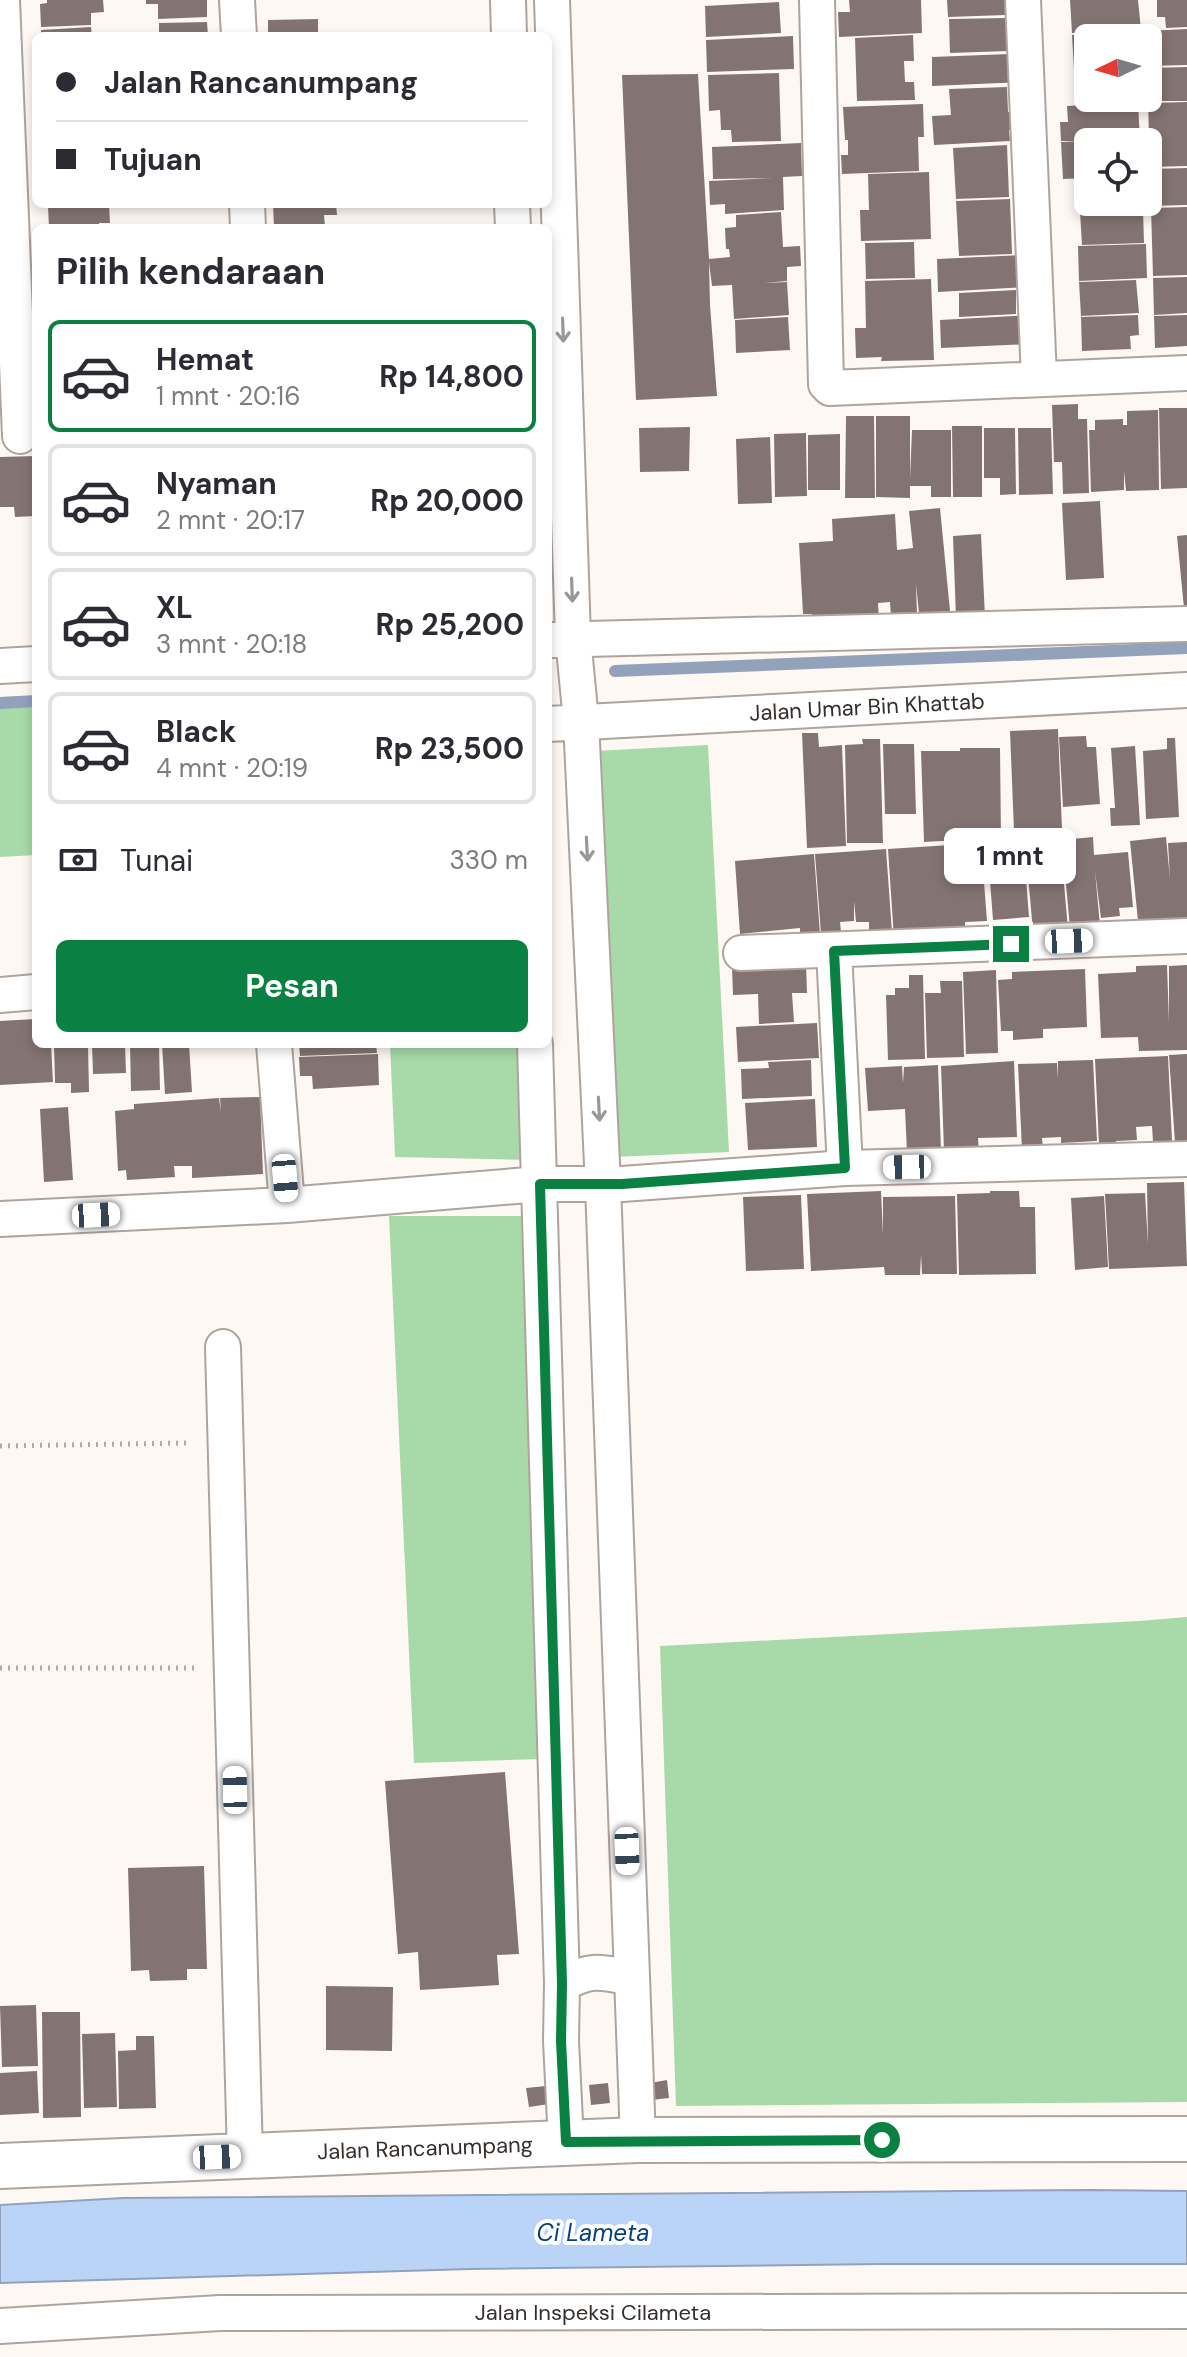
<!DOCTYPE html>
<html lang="id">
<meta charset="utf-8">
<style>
:root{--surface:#fff;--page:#f2f2f3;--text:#2b2b33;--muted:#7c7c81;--line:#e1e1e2;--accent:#0b8043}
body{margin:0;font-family:"DM Sans",sans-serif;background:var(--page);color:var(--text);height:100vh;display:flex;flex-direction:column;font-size:30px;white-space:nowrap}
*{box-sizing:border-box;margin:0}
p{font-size:26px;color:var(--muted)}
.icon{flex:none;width:44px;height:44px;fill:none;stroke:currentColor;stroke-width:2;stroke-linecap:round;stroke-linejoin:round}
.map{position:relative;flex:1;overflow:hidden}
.sheet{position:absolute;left:32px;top:224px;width:520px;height:824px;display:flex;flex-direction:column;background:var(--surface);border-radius:12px;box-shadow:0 4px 12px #0003}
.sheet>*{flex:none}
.guide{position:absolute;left:32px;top:32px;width:520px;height:176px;border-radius:12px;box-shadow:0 4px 12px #0003;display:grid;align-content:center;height:176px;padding:0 24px;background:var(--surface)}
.needle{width:52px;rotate:265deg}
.tools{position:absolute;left:1074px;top:24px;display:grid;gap:16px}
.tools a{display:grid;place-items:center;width:88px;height:88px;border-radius:12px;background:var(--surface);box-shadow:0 4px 12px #0003;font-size:40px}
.end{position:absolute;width:36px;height:36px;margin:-18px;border:10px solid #0b8043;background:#fff;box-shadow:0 0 0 4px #fff}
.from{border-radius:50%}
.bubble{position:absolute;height:56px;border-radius:12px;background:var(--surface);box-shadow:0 4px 12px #0003;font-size:26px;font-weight:700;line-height:56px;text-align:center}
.car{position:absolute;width:24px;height:48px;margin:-24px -12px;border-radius:10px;box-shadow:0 0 6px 2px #0007;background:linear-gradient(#fff 24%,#345 0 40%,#fff 0 76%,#345 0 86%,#fff 0)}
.guide b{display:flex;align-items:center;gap:28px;height:76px;font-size:30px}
.guide b+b{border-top:2px solid var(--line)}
.guide i{width:20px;height:20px;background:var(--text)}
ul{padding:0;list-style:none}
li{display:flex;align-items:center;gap:24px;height:112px;margin:0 16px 12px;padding:0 8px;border:4px solid var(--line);border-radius:12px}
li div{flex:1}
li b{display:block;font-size:30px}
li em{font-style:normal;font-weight:700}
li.selected{border-color:var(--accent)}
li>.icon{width:72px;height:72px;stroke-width:1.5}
h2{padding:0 24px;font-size:36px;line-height:96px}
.pay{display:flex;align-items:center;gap:20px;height:88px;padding:0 24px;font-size:30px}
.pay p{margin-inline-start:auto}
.cta{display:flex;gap:16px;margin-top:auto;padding:16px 24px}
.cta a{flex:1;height:92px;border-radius:12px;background:var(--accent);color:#fff;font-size:32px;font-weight:700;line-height:92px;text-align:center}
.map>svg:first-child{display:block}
.green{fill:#a8daa9}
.water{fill:#bad4f7;stroke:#92a2ba;stroke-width:2}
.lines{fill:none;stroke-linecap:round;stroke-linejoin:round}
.stream{stroke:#92a2ba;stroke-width:12}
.building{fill:#837473}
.minor-casing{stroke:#b0a39c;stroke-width:38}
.secondary-casing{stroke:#b0a39c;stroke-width:48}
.path{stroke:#b0aaa7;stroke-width:5;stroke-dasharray:2 6;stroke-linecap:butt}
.minor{stroke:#fff;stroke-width:34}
.secondary{stroke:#fff;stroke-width:44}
.oneway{stroke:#9a9796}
.route{stroke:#0b8043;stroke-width:10}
.labels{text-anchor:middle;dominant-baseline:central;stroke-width:8;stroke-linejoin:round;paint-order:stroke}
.street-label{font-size:22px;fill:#352f2c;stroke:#fff}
.water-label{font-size:24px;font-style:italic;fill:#074082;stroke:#fff}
</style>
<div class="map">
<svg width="1187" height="2357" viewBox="0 0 1187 2357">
<rect width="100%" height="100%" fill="#fef8f5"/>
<path class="green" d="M36 696V855L0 857V697Z
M708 745 729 1152 612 1157 595 751Z
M390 1044H522L527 1160 395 1157Z
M389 1216H524L542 1759 414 1763Z
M1187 1617V2102L676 2106 660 1646 1139 1621Z"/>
<path class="water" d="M1091 2190 1187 2191V2264H881L470 2269 0 2283V2205L123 2198Z"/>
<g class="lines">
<path class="stream" d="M615 671 1187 648
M0 703 36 701"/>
</g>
<path class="building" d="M47 0H103L104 12 91 13V25L41 27 40 4 47 3Z
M146 0H207V17L158 19V4H146Z
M849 0H921L922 33 839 37 838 12H850Z
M947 0H1006V15L948 17Z
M1070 0H1138L1141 30 1072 33Z
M1157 0H1187V27L1166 28 1165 17H1157Z
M779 2 781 33 706 37 705 6Z
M1006 18 1008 51 950 53 949 19Z
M318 19V32H331V36H268V20Z
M207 22 208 36H150V33L159 32V23Z
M91 27 92 36H41V30Z
M1187 29V65L1148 66V38H1146V31Z
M1134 32V38H1088V69H1074L1072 35Z
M913 35 914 61H904L905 82H914L915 100 857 101 855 38Z
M793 36 794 69 707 72 706 40Z
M1009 54 1022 82 932 86V57Z
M1187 67V101H1147L1148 68Z
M1077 71H1088V99L1078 100Z
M779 73 781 141 732 142 731 130H721L720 110 709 111 708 75Z
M698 74 709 259 730 257 729 249H726L725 228 736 227V215L781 212 783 247 800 246 801 266 787 267V281L764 283 787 282 789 315 734 319 732 285 712 286 709 262 710 305 717 396 636 400 622 75Z
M1007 87 1008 112H1014L1015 129 1009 130 1010 141 934 145 932 116 951 115 949 89Z
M1138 102 1140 142H1088V178L1063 179 1061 142 1081 141H1061L1060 122H1068L1067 106Z
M1187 102V166L1150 167 1148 103Z
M923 104 924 137H918L919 171 842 174 841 155H848V140H845L843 107Z
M801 143 802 176 783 177 784 210 725 214V204L710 205 709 181 775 178 713 179 712 147Z
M1007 145 1009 197 956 199 953 148Z
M1187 168V205L1151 206 1150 169Z
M929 172 931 239 861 241 860 210H869L868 174Z
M1079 179H1088V202H1143V206L1081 209Z
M1010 199 1012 254 959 256 956 201Z
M109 204 110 223H99V228H49L48 206Z
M273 204H336L337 215H324L325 227 274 228Z
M1187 207V275L1153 276 1151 208Z
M1143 210 1144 243 1082 245 1080 212Z
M914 242 915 278 866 279 865 243Z
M1146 244 1147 278 1079 281 1078 246Z
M1025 255 1026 287 938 292 937 259Z
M1187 277V313L1154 315 1153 278Z
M931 279 934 360 881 361 882 357 856 358 855 328H866L865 281Z
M1136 280 1139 313 1081 316 1079 282Z
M1016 290V314L959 317V293Z
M1030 315 1031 344 941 348 940 320Z
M1138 315 1139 335 1130 336 1131 349 1082 351 1081 317Z
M1187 315V346L1155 348 1154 316Z
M788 317 790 350 736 353 735 320Z
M1078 404V419H1087L1089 493 1063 494 1062 462H1054L1052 405Z
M1159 408H1187V488L1161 489Z
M1158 410 1159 490 1126 491 1124 471V490L1091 492 1089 430H1095V420L1123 419V425H1127V411Z
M846 416H874L875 498H845Z
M876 416H910V478L912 430H951V497H931V486H910V498L876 497Z
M952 426H982V497H953Z
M690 427 689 471 640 472 639 428Z
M984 428H1015L1016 494 1000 495V478H984Z
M1018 428H1051L1053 494 1019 495Z
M806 433 807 496 775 497 774 434Z
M840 434V490H808V435Z
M770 437 772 503 738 504 736 439Z
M36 456V516L15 517 14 507H0V457Z
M1100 501 1104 578 1066 580 1062 503Z
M940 508 950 611 919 613 916 584 917 614 891 616 890 602 878 603 879 622 812 624V614H803L799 543 833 541 832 519 895 514 897 550 913 548 909 511Z
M981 534 985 617 956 618 953 536Z
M1187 535V608H1184L1177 536Z
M1058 729 1062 829 1014 831 1010 731Z
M802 733H818L819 747 842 745 846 846 807 848Z
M1086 736 1087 747H1096L1100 804 1063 807 1059 737Z
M1167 738H1175L1179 817 1146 819 1143 751 1167 749Z
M862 739H880L883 843H847L845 745 863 744Z
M883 744H914L916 814H885Z
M1135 746 1140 825 1111 826 1110 808H1115L1111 748Z
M960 748H1000L1001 838H960V840L924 842 921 751H960Z
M1093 837 1094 855 1128 852 1133 907 1119 908 1120 916 1101 918 1095 871 1100 926 1070 928 1062 840Z
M1166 837 1170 879 1168 843 1187 842V929L1175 930 1174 918 1156 921 1139 931 1130 841Z
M1060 839 1068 929 1033 931 1025 842Z
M1023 840 1029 917 993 920 987 842Z
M981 843 987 921 965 922V933L894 938 888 849Z
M886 849 892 933 869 935V922H856L854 901V921L840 922 841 932 821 934 815 854Z
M814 854 820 934 800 936V928L740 934 735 861Z
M806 964 807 993H792L794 1022 759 1024 758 994 733 995 732 967Z
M1167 965 1169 1022V966L1187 965V1050L1139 1051 1138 1037 1101 1038 1098 974 1136 972V966Z
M1085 969 1087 1027 1043 1029V1038L1013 1040V1031H1001L998 980 1012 979V972Z
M996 970 998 1053 966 1054 963 972Z
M909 975H923L925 1059 888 1060 886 995H895V988H909Z
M940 981H962L964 1057 927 1058 925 993H941Z
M36 1019V1044H51L53 1082 0 1085V1021Z
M817 1023 819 1058 738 1062 736 1027Z
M54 1044H88L89 1092 71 1093V1083H55Z
M92 1044H125L126 1073 93 1074Z
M130 1044H159L160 1090 131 1091Z
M162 1044H189L192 1092 165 1094Z
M299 1044H376L377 1053 300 1056Z
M378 1054 379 1085 313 1089 312 1076H300L299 1057Z
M1187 1054V1142L1175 1143 1169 1055Z
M1168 1056 1172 1141 1153 1142 1152 1126 1136 1127 1137 1140 1116 1141V1144L1099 1145 1095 1059Z
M811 1060 812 1096 742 1099 741 1069 769 1068 768 1062Z
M1093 1060 1097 1141 1061 1143V1137L1042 1138 1043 1149 1022 1150 1018 1064 1057 1063 1058 1079V1061Z
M1014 1061 1017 1137 978 1138 979 1155 944 1150 941 1066Z
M938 1065 941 1151 907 1152 905 1109 868 1111 865 1068 902 1066 903 1083 904 1067Z
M260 1097 263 1174 192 1178V1166H174L175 1177 127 1180 126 1170 118 1171 115 1111 134 1109V1104L219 1098 221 1112 220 1098Z
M815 1099 817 1147 748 1150 745 1103Z
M68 1107 73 1180 44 1182 40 1109Z
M1184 1182 1187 1266 1109 1269 1105 1194 1145 1193 1148 1245 1147 1183Z
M881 1191 883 1235V1197L955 1196 957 1274H922L921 1255 920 1275H885L884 1267 811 1271 807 1194Z
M990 1191H1019L1020 1207H1035L1036 1274 959 1275 957 1194 990 1193Z
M801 1195 804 1269 746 1271 743 1197Z
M1104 1196 1108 1267 1075 1270 1071 1198Z
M505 1772 519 1954 497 1955 499 1985 420 1990 418 1952 398 1954 385 1781Z
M204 1866 207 1969H187V1980L150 1981 149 1970 131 1971 128 1868Z
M326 1986 393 1987 392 2051 326 2050Z
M36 2005 38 2066 2 2067 0 2006Z
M42 2012H80L81 2117 43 2118Z
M115 2033 117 2107 84 2108 82 2034Z
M136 2036H154L156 2108 119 2109 118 2051 136 2050Z
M37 2071 39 2113 0 2115V2073Z
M667 2080 669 2098 651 2100 650 2083Z
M608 2083 610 2103 591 2105 589 2085Z
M546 2086 549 2104 529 2107 526 2088Z"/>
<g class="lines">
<defs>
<path id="minor" d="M2 0 20 436
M237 0 239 36
M508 0 509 36
M552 0 573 638 581 721 603 1185 638 2140
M817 0 826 384 830 388 1187 373
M1023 0 1039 378
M247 204 248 228
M512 204 513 228
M548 640 1187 624
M0 666 36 664
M548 724 1187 690
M834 951 845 1168
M741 953 1187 936
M0 995 36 992
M274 1044 287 1205
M535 1044 562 1984 561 2041 566 2142
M0 1219 287 1205 540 1184H622L845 1168 1187 1159
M223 1347 245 2156
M562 1984C593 1968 600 1972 632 1978
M0 2326 220 2313 1187 2311"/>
<path id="secondary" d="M0 2166 638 2140 1187 2139"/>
</defs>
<use href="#minor" class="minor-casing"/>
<use href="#secondary" class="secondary-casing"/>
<path class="path" d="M0 1446 191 1443
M0 1668H195"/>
<use href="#minor" class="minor"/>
<use href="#secondary" class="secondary"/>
</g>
<defs><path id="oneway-shaft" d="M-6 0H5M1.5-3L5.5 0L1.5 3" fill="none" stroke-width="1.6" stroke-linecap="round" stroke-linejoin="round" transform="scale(2)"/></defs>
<g class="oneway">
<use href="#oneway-shaft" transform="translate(563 330) rotate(88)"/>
<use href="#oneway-shaft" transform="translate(572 590) rotate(88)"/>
<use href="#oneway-shaft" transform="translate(587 849) rotate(87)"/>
<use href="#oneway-shaft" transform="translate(599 1109) rotate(87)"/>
</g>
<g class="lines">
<path class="route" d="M882 2140 566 2142 561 2041 562 1984 540 1184H622L845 1168 834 951 1011 944"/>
</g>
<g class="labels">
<g class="street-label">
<text transform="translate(867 707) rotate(-3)">Jalan Umar Bin Khattab</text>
<text transform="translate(425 2148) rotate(-2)">Jalan Rancanumpang</text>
<text x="593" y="2312">Jalan Inspeksi Cilameta</text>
</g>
<g class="water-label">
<text x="593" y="2232">Ci Lameta</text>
</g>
</g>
</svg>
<div class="tools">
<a><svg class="needle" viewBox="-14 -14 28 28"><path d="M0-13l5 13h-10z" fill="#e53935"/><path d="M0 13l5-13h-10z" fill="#7c7c81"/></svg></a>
<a><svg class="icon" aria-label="locate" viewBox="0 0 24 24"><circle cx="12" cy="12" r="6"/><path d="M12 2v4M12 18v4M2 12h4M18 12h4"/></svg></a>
</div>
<i class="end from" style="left:882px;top:2140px"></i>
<i class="end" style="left:1011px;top:944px"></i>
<div class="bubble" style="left:944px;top:828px;width:132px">1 mnt</div>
<i class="car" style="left:1069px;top:941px;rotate:88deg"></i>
<i class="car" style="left:907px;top:1167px;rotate:269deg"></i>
<i class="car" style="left:285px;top:1178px;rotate:175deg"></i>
<i class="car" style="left:96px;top:1215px;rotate:87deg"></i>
<i class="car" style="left:235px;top:1790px;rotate:359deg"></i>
<i class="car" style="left:627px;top:1851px;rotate:178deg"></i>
<i class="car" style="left:217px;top:2157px;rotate:88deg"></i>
<div class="guide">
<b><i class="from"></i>Jalan Rancanumpang</b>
<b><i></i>Tujuan</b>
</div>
<section class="sheet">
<h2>Pilih kendaraan</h2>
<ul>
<li class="selected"><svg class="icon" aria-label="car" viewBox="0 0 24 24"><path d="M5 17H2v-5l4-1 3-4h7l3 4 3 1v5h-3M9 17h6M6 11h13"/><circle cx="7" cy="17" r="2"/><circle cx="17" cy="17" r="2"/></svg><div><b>Hemat</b><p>1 mnt · 20:16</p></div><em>Rp 14,800</em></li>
<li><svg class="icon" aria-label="car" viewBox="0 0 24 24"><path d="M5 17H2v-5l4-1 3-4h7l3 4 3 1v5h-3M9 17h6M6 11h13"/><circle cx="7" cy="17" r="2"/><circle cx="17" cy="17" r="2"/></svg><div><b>Nyaman</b><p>2 mnt · 20:17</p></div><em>Rp 20,000</em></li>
<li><svg class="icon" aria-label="car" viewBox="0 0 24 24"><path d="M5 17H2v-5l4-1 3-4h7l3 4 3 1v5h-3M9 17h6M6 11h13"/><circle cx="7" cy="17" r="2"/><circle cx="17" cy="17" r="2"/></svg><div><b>XL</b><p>3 mnt · 20:18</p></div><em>Rp 25,200</em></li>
<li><svg class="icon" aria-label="car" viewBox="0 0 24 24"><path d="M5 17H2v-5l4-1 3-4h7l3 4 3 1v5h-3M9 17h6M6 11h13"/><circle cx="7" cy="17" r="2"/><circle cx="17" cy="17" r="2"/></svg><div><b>Black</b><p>4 mnt · 20:19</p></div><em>Rp 23,500</em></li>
</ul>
<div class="pay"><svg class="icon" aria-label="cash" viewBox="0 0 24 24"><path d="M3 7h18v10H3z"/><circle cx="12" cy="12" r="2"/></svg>Tunai<p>330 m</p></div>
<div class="cta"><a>Pesan</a></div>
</section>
</div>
